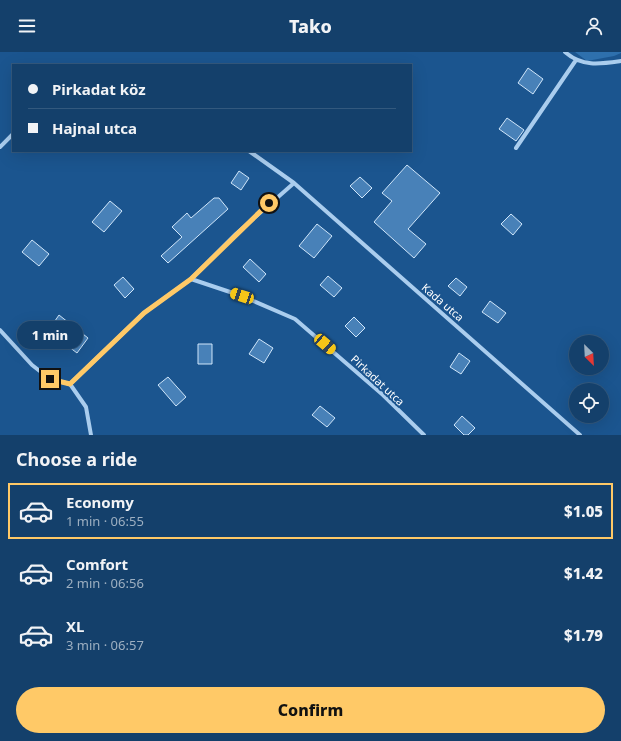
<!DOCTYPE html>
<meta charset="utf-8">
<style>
:root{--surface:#14406b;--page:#1d4771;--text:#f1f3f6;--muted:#9dafc1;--line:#33597e;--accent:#ffc967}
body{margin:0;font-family:"Noto Sans",sans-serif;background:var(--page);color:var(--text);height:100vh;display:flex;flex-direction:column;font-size:15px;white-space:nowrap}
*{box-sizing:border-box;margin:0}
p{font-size:13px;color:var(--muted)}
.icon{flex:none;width:22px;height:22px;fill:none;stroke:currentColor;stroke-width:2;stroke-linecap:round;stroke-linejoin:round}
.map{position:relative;height:383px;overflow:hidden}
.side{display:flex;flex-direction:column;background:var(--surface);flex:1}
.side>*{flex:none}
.guide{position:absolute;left:12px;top:12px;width:400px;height:88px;border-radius:0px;box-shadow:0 4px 16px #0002,0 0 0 1px var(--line);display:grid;align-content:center;height:88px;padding:0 16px;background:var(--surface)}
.needle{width:26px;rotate:156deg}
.fabs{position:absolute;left:569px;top:283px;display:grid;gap:8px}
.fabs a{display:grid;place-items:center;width:40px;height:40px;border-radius:50%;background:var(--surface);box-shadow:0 4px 16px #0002,0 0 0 1px var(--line);font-size:20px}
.end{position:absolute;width:18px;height:18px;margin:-9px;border:5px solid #ffc967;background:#111;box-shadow:0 0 0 2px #111}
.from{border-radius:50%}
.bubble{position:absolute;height:28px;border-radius:14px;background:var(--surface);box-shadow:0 4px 16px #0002,0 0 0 1px var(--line);font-size:13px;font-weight:800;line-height:28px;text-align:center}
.car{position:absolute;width:12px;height:24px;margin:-12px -6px;border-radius:5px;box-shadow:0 0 3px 1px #0007;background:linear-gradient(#f5c518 24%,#345 0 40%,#f5c518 0 76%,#345 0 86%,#f5c518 0)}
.guide b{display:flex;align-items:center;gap:14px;height:38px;font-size:15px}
.guide b+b{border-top:1px solid var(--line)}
.guide i{width:10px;height:10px;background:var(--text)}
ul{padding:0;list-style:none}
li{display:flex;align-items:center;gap:12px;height:56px;margin:0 8px 6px;padding:0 8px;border:2px solid transparent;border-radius:0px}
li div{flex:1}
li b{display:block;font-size:15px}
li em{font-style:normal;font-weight:800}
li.current{border-color:var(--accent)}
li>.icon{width:36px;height:36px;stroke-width:1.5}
h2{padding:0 16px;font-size:18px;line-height:48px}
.cta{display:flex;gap:8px;margin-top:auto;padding:8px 16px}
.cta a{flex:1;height:46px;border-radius:24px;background:var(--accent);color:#111;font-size:16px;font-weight:800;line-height:46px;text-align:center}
header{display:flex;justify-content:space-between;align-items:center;height:52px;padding:0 16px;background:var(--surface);font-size:18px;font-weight:800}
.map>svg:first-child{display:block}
.green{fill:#2e70ad}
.building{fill:#4881b8;stroke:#d0e6fa}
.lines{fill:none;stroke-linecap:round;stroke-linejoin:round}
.minor{stroke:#aacdee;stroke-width:4}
.route{stroke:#ffc967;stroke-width:5}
.labels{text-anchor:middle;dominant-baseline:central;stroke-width:4;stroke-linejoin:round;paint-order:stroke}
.street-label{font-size:11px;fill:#fff;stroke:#1b558f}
</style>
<header><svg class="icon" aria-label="menu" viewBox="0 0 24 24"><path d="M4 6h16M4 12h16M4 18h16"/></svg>Tako<svg class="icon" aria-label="person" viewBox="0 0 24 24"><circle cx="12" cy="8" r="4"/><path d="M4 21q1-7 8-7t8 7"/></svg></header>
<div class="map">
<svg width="621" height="383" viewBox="0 0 621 383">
<rect width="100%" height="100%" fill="#1b558f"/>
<path class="green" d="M575 0H621V1L614 4 587 9Z"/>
<path class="building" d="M528 16 543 27 533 42 518 31Z
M507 66 524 78 516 89 499 77Z
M407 113 440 141 408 177 426 192 414 206 374 170 392 149 382 141Z
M239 119 249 126 241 138 231 131Z
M360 125 372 136 362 146 350 134Z
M214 146H219L228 157 168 211 161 204 182 185 172 175 187 161 191 166Z
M110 149 122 159 104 180 92 170Z
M511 162 522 172 513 183 501 172Z
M317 172 332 184 314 206 299 194Z
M32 188 49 202 39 214 22 200Z
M250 207 266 222 259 230 243 215Z
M328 224 342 236 334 245 320 233Z
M123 225 134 237 125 246 114 233Z
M456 226 467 235 460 244 448 234Z
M490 249 506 261 498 271 482 260Z
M59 263 88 286 77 301 48 279Z
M354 265 365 276 356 285 345 274Z
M259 287 273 296 264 311 249 302Z
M198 292H212V312H198Z
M459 301 470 309 461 322 450 315Z
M168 325 186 345 176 354 158 333Z
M320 354 335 366 327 375 312 363Z
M462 364 475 376 468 383H464L454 373Z"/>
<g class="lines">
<path class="minor" d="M565 0C582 15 600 12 621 9
M0 95 13 82
M516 96 576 8
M249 99 294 131 580 383
M191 227 236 182 294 131
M0 278 32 313 50 327 70 332
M70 332 144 261 191 227 242 244 295 267 383 343 424 383
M70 332 86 355 91 383"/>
</g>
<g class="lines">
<path class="route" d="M50 327 70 332 144 261 191 227 269 151"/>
</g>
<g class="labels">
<g class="street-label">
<text transform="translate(443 250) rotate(41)">Kada utca</text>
<text transform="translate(378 328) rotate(43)">Pirkadat utca</text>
</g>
</g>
</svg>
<div class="fabs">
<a><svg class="needle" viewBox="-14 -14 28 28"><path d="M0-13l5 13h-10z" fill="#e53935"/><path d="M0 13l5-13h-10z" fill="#9dafc1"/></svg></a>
<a><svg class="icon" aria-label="locate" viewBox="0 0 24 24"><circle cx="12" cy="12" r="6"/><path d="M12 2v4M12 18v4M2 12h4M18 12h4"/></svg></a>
</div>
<i class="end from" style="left:269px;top:151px"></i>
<i class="end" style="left:50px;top:327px"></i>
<div class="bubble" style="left:17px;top:269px;width:66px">1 min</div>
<i class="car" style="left:242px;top:244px;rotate:288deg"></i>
<i class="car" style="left:325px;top:292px;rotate:131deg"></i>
<div class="guide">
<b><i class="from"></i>Pirkadat köz</b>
<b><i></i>Hajnal utca</b>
</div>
</div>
<section class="side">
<h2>Choose a ride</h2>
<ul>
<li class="current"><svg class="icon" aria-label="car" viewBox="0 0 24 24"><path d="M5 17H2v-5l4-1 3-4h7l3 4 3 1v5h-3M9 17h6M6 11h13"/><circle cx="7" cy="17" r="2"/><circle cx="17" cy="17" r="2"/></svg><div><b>Economy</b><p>1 min · 06:55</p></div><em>$1.05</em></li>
<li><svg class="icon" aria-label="car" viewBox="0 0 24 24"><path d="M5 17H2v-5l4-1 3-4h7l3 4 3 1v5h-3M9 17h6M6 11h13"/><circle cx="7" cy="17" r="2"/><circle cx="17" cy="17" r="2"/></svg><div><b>Comfort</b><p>2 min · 06:56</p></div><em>$1.42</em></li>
<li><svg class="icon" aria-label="car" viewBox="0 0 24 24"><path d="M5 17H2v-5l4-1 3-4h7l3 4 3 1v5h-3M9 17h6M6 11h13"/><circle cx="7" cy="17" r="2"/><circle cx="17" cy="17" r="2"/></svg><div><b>XL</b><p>3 min · 06:57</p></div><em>$1.79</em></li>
</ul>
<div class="cta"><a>Confirm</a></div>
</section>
